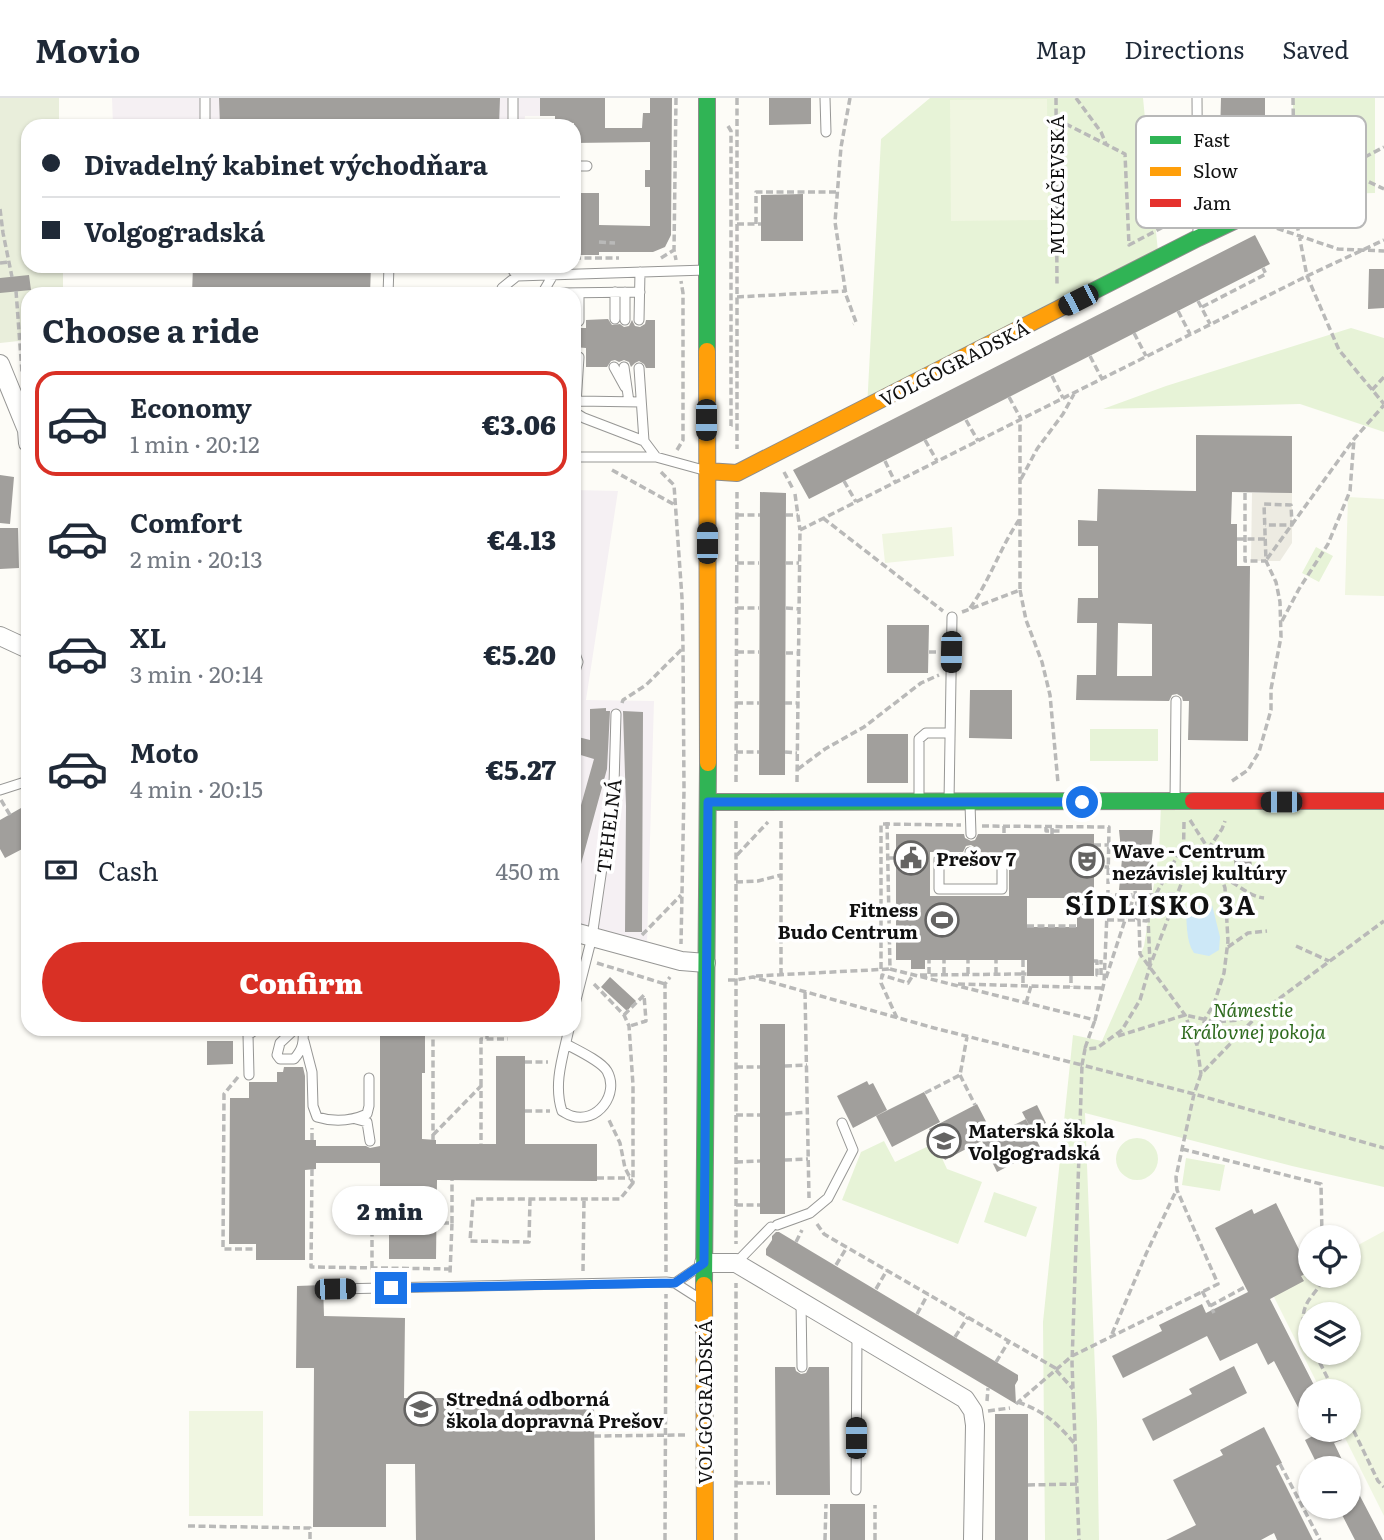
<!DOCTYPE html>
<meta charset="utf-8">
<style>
:root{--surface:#fff;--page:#f2f2f3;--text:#1f2937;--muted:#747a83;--line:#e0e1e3;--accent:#d93025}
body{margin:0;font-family:Literata,serif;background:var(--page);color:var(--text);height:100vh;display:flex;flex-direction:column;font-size:26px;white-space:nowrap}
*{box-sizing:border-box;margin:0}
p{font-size:23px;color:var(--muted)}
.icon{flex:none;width:38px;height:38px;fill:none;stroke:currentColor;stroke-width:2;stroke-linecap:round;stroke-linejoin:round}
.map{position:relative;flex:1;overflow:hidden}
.details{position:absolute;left:21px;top:189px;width:560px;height:749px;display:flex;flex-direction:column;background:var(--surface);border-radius:21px;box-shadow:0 2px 5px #0004}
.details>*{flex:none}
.guide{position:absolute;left:21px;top:21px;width:560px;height:154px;border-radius:21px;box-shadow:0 2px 5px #0004;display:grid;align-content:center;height:154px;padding:0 21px;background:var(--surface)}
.controls{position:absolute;left:1298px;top:1127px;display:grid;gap:14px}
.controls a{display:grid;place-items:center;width:63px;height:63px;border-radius:50%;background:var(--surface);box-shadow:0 2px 5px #0004;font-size:35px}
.end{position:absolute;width:32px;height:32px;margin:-16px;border:9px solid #1a73e8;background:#fff;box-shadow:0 0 0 4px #fff}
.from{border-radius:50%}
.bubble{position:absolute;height:49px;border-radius:24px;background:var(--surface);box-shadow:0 2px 5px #0004;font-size:23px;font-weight:800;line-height:49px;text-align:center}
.car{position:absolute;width:21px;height:42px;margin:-21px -10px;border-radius:9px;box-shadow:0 0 5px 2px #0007;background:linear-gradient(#222 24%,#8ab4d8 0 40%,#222 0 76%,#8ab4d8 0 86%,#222 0)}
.guide b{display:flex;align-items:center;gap:24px;height:66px;font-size:26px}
.guide b+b{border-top:2px solid var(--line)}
.guide i{width:18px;height:18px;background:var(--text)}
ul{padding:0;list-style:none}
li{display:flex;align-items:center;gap:21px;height:105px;margin:0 14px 10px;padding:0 7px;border:4px solid transparent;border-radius:21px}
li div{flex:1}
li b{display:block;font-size:26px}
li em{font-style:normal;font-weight:800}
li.active{border-color:var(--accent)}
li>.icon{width:63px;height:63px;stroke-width:1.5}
h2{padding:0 21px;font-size:32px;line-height:84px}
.pay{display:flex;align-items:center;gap:18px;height:77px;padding:0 21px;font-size:26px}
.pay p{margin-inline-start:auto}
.cta{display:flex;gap:14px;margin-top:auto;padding:14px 21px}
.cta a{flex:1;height:80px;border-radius:42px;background:var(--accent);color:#fff;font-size:28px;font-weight:800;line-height:80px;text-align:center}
header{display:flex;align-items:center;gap:42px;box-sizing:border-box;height:98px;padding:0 35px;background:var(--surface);border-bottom:2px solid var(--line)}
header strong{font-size:33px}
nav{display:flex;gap:38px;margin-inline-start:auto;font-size:24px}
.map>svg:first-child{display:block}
.industrial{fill:#f5f0f3}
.green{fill:#e7f3d7}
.cemetery{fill:#e9eedb}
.pitch{fill:#f0f6e1;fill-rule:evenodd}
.plaza{fill:#edebe2}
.water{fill:#cde8f7}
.building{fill:#a19f9c;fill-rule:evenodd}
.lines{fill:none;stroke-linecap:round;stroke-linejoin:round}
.lane-casing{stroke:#979795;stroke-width:11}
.street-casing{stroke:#979795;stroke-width:20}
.fast-casing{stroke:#8e8d8b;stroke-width:18}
.slow-casing{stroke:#8e8d8b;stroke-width:18}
.jam-casing{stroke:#8e8d8b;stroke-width:18}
.path{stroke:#b9b9b8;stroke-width:3.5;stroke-dasharray:7 3.5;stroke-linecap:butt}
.lane{stroke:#fffffe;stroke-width:9}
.street{stroke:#fffffe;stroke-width:18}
.fast{stroke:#30b455;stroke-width:16}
.slow{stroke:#ff9f0a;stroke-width:16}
.jam{stroke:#e5322d;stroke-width:16}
.path-bridge{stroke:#b9b9b8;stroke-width:3.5;stroke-dasharray:7 3.5;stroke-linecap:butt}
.route{stroke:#1a73e8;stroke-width:9}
.labels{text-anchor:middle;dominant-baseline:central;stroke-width:7;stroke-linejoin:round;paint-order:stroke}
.street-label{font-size:19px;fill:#111;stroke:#fff}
.poi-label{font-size:19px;font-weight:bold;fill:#111;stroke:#fff;text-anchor:start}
.park-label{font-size:19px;font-style:italic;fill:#2f6b1f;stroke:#fff}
.district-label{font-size:26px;font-weight:bold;letter-spacing:2px;fill:#111;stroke:#fff}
.key{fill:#fff;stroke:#b8b8b8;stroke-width:2}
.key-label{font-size:19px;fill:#111}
</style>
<header>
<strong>Movio</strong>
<nav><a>Map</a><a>Directions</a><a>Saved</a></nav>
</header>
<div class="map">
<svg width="1384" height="1442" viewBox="0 0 1384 1442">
<rect width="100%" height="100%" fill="#fdfcf7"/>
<path class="industrial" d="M112 0H540V18H525L524 28H113Z
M574 392 618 393 586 602 654 603 647 845 574 826Z"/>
<path class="green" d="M930 0H1143L1159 164 867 311 881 41Z
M1293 0H1375V95L1293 97Z
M1351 230 1384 240V334L1300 306 1103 311 1166 288Z
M1316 449 1333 458 1319 484 1302 475Z
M1090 631H1158V663H1090Z
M1384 705V1089L1292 1068 1085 1015 1097 1324 1099 1442H1045L1043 1224 1073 937 1102 943 1144 848 1159 755 1161 707Z
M1116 1061a21 21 0 1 1 42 0a21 21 0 1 1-42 0Z
M884 1043 895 1064 935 1045 947 1071 982 1084 958 1146 842 1102 861 1054Z
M1186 1060 1225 1067 1220 1093 1182 1087Z
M994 1094 1037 1109 1026 1139 984 1124Z"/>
<path class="cemetery" d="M0 0H59V28H28V168H63V196H28V242L0 245Z"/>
<path class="pitch" d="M1047 1 1048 122 951 123 950 2Z
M1348 399 1384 401V498L1345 497Z
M952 429 954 458 885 465 882 436Z
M1384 1133V1418L1341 1332H1349V1293H1321L1274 1199 1301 1178 1311 1173V1178H1349V1152ZM1311 1216H1349V1255H1311Z
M189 1313H263V1418H189Z"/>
<path class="plaza" d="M1252 395H1292V445L1280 463H1251Z"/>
<path class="water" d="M1197 807 1205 809 1212 807 1220 839 1219 852 1209 858 1194 855C1185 842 1188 825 1185 810Z"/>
<path class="building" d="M219 0H500L499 28H220Z
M540 0H605V30H642L643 15H650V0H672L671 137 665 149 653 154H599V157H574V95H599V127L650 128V89H645V72H650V44L574 45V25H555V18H540Z
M769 0H811V26L769 27Z
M1221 0H1265V49H1255V98H1220V52H1209V37H1220Z
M803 96V143H761V97Z
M1255 137 1270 166 809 401 793 372Z
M193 168H371L370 196H192Z
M1369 171H1384V210L1368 211Z
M29 177 31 192 0 195V180Z
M608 221 612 227 620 226 624 229 629 228 632 222 635 228 640 229 645 226 646 222H655V270H646L644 266 639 263 635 265 631 269 629 264 624 262 619 264 615 262 611 263 607 269H586V250L574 249V230H586V222Z
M1196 337 1292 338V395L1232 394 1231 426H1237V468H1250L1248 643 1188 642 1189 603H1183L1182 599 1177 596 1172 597 1169 603 1076 602 1077 577H1096L1097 525H1077L1078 500H1098V448H1078V422L1097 423 1098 391 1196 393ZM1118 525 1152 526V578H1117Z
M0 377 14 379 10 426 0 425Z
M760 394 786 395 785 677H759Z
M0 430H18L19 470 0 471Z
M887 527H929L928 575H887Z
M970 592H1012V641L969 640Z
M606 610V613H610L607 671 578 777H574V732L594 661 574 655V638L590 642V611Z
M623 613 643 614 642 834H625L626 708Z
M867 636H908V685H867Z
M28 706V748L5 760 0 751V722Z
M1119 732H1153L1150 761 1152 792H1119L1122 761Z
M896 736H964L965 740 971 743 975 742 978 736H1094V878H1027V862H925V871H911V862H896ZM971 747 976 750 977 754 1009 755V798H930V754H963L966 748ZM1027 800H1077V829H1027Z
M1250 751 1252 769 1235 771 1233 752Z
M610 879 636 903 627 913 601 889Z
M760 926H785V1116H760Z
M380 931H425V975H422V1041L436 1042V1046H496V958H525V1046H597V1083L437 1082 436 1161H389V1088H380V1065H316V1071L305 1072V1162H256V1146H229L230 1000H249V984H277V974H283L284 969H303L305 978V1042H316V1048H366L370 1050 380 1048Z
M207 943H233V966L207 967Z
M867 983 869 987 873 985 887 1012 853 1030 837 998Z
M924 994 940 1024 892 1049 876 1018Z
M977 1006 993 1037 945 1062 929 1031Z
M1037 1007 1046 1025 1031 1031 1022 1014Z
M1026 1021 1041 1051 997 1074 982 1043Z
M1276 1105 1310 1174 1301 1178 1304 1183 1270 1201 1317 1293H1311V1332H1337L1342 1342 1334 1345 1346 1370H1319L1305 1342 1313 1338 1274 1263 1268 1267 1257 1245 1220 1263 1207 1238 1123 1280 1112 1258 1162 1233 1159 1227 1202 1206 1206 1215 1248 1194 1215 1130 1252 1111 1254 1116Z
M776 1134H779L1018 1277V1282L1015 1287 1016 1306 766 1157V1151L772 1142V1138Z
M323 1187 324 1218 405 1220 404 1300H594L595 1442H416L415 1366H386V1429H313L314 1270H296L297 1188Z
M1234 1268 1247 1295 1153 1343 1142 1321 1192 1296 1189 1291Z
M775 1269H795L796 1273 801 1276 806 1275 809 1269H829L830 1397H776Z
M995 1316H1028V1442H995Z
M1264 1329 1282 1365 1276 1368 1313 1442H1277L1274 1435 1261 1442H1166L1196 1427 1173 1382 1223 1357 1220 1352Z
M1349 1377 1383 1442H1355L1338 1409H1349Z
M830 1406H865V1442H830Z"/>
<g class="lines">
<defs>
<path id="lane" d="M825 0 826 34
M1197 0 1198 138
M205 28V0
M513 28V0
M574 68H587
M510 168 517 178
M560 195 640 194
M388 196 389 168
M502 196V190L517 178 706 172
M542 196 553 177V168
M615 221V194
M625 222V194
M639 222 640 174
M579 223V195
M614 269 625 289
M624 269 629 304
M639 270 644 343 656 359
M578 303 641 304
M576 306 579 259
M574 314 584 320 644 343
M574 359H656L707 373
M574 553 578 564 574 576
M0 692 28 683
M919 702V641L926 635H950
M949 703 952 519
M1175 703 1176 603
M970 706 971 736
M970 754V761H1002V791H939V761H970
M574 910 592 839 614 687 616 616
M295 931 280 945 277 957 280 961H294C303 951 304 944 303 931
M304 943 312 974 313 1008 317 1019C333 1024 351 1023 367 1016L369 1008V980
M566 946C577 952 601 963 607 973 620 996 597 1026 572 1018 568 1017 566 1015 562 1013 553 986 563 958 569 931
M249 977 248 937 257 931
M356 1021 367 1024 370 1043
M777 1127 810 1115 828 1100 853 1052 842 1025
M736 1165 771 1129
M675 1185 700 1168
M336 1191 666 1184 675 1185 700 1201
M801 1204 802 1269
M856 1392 857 1237"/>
<path id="street" d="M0 266 27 332 28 345
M0 538 28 551
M574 834 681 863 706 865
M704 1165H736L965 1301 973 1313 975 1327 973 1442"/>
<path id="fast" d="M707 0V253
M1066 207 1198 140 1253 114
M708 704 1193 703
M704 1187 708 665"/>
<path id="slow" d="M707 253 708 665
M707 373 737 375 1066 207
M704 1187 705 1442"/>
<path id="jam" d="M1193 703H1384"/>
</defs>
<use href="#lane" class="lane-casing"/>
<use href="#street" class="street-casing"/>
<use href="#fast" class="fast-casing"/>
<use href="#slow" class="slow-casing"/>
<use href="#jam" class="jam-casing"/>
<path class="path" d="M676 0 674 152 676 162
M737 0V351
M850 0 841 49 835 124 846 197 856 224 853 226
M1056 0 1057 189
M1076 0 1101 34 1106 46
M1293 0 1295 116 1307 178 1339 252 1384 306
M1056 21 1125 56 1129 147 1186 117
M728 28 731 33V328L729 331
M1265 42 1293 41
M1293 48 1384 91
M1271 107 1293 97 1384 49
M0 111 3 135 12 179
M737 126H761
M756 126V94H838
M1267 127 1338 151 1384 153
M599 144 615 145
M574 160H619
M661 160 674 152
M0 165 9 164
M16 193 22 274
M737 199 846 193
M1198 203 1210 226
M1202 209 1266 176 1263 170
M1178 213 1190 236
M1134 235 1146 258
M1090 258 1102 281
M1052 278 1063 300
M1372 292 1384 279
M1009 299 1021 321
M966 322 978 343
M925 342 937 363
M677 352 683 342V195L681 183
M885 363 895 384
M612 372 675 407
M661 374 674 387 682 500 683 550 684 692 681 846
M784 374 793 391
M1021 381 1037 351 1063 316 1074 296
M844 383 856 404
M1245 395V463H1266
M795 396 800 432
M737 417H760
M786 417H798
M823 420 943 513
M1237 441H1265
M1267 461 1354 341 1384 307
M737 465H759
M786 465H799
M1020 492 1026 522 1042 564 1050 597 1058 685
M737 510H759
M786 510 799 511
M970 510C990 482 1000 450 1019 422
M962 514 1020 492V322
M1282 523 1299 491 1328 446 1350 393 1354 341
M737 554H759
M929 554H938
M786 555H798
M622 605 623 602 646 587 683 550
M736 605H759
M785 605H797
M736 654H759
M785 654 797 655
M798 671 825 651 864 629 921 585 939 577
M1232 683 1248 672 1259 654 1271 612V591L1281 539 1280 504 1276 484 1266 463 1264 406 1291 407 1292 427H1265
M736 684 737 394
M797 684 800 432 1307 178 1384 142
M1 702 10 717
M1190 722 1216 763 1225 790 1228 843 1224 875 1214 906 1205 921 1197 947
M736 723V1146
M781 723V877
M887 724 890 871 1095 922 1104 885 1108 792
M1184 724 1183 781 1150 868 1140 902 1122 932 1097 950 1085 951 1082 967 1194 996 1384 1050
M982 728 1109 729 1108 786
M1004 728V736
M1046 729V733H1061
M1094 747H1109
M1208 751 1222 731 1225 723
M737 757 768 724
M888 760H896
M1094 769H1109
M1222 780C1238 785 1247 798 1264 800
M736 784 758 783 781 777
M1135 793 1139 820
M1156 796 1183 748
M1094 797H1147L1150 866
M1147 797 1176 796
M1109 798 1139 822 1147 823
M1107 822H1139L1140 856 1185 917 1197 947 1201 976
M1027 828H1077
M642 837 681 797
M1296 848 1329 863
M1228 849 1248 835 1267 833
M1023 862V876H1027
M1094 863H1097V877H1101V862
M597 865 665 886
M881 871V726L961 727
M929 876V862
M944 876V862
M968 876V862
M996 876V862
M920 877 1023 876V888
M756 878 890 871
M1071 878V889
M1106 880 1125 822 1135 797
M728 882H736L753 879 934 930 1082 967 1072 1265 1079 1442
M594 886 624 917 629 928 633 987V1085L625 1070 620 1045 608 1020
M958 886 1103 890
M805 894 809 1100
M1026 905 1031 888
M624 917 644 897 646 923 630 928
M897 920 881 885 882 877 908 885 913 877
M433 931V1042
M1118 938 1185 917 1216 924 1238 922 1259 915
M487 941V931
M1085 950 1095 922
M525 964H548
M785 968 807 967
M736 969H760
M960 977 975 1007
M238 979 224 996 223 1151H256
M481 988V941H508
M925 995 960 977 967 939
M525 1013H550
M785 1016 808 1014
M736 1017H760
M433 1037 481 988V1046
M312 1042V1030
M1182 1051 1321 1086 1322 1139
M785 1062 808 1061
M736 1064 760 1063
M312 1071 311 1169 451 1171
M597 1080H630
M530 1101 529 1144 470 1143 473 1101H620L633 1085
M736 1107H760
M442 1125H452L450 1176
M452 1125V1082
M817 1126 824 1136 1057 1271
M796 1144 802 1132
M836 1167 847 1149
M372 1170V1125H383
M583 1173 584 1101
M666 1174 665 886 670 879
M876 1191 887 1172
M1202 1193 1214 1215
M1210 1208 1245 1189
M917 1216 928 1196
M1112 1236 1146 1156 1176 1093
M955 1239 968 1219
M1311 1246C1302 1229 1299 1213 1312 1198 1317 1191 1322 1186 1322 1178
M1315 1255 1334 1293
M996 1264 1009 1243
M1056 1272 1073 1291
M987 1303 988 1290
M1018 1304C1045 1314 1056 1324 1075 1346
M1016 1306 1072 1258 1218 1186 1177 1092 1176 1079 1194 996 1201 976 1261 914 1384 823
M988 1313 1010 1310
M1349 1323 1378 1383 1384 1389
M594 1338 685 1337
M1280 1366 1320 1442
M736 1385H770
M1028 1387 1077 1386
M188 1428 310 1430V1442
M665 1442 666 1196
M736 1442V1185
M825 1442 826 1406
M875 1442V1407"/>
<use href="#lane" class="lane"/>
<use href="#street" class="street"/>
<use href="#fast" class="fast"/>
<use href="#slow" class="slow"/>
<use href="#jam" class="jam"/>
<path class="path-bridge" d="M1052 736V730"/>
</g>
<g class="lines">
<path class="route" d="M391 1190 675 1185 704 1165 708 704H1082"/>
</g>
<defs>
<symbol id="civic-ring" viewBox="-11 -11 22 22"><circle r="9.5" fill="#fff" stroke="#646362" stroke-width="1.5"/><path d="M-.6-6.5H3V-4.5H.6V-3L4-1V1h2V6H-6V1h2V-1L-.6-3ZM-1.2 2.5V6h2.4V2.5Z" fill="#646362"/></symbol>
<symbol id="theatre-ring" viewBox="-11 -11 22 22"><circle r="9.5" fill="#fff" stroke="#646362" stroke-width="1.5"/><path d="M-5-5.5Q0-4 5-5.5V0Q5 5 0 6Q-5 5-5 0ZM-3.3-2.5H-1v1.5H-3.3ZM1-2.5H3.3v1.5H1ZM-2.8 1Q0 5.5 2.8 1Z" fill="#646362"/></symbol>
<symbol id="stadium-ring" viewBox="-11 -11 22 22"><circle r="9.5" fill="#fff" stroke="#646362" stroke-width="1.5"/><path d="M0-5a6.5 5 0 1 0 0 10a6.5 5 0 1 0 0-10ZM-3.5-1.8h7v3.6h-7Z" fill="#646362"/></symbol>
<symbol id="school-ring" viewBox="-11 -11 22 22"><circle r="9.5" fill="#fff" stroke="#646362" stroke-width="1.5"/><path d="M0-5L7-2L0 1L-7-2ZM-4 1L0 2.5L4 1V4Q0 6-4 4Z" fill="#646362"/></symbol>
</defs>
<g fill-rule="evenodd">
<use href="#civic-ring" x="892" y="741" width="38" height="38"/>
<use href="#theatre-ring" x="1068" y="744" width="38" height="38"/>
<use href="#stadium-ring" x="923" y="803" width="38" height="38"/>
<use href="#school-ring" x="925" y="1024" width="38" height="38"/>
<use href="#school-ring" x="402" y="1292" width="38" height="38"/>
</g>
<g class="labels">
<g class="street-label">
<text transform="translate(1056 87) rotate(-90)">MUKAČEVSKÁ</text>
<text transform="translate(954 265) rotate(-27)">VOLGOGRADSKÁ</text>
<text transform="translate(608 728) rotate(-83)">TEHELNÁ</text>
<text transform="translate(704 1304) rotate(-90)">VOLGOGRADSKÁ</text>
</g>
<g class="poi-label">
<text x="1112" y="752">Wave - Centrum<tspan x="1112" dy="22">nezávislej kultúry</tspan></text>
<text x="936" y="760">Prešov 7</text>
<text x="918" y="811" text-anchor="end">Fitness<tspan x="918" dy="22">Budo Centrum</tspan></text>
<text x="968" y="1032">Materská škola<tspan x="968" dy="22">Volgogradská</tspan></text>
<text x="446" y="1300">Stredná odborná<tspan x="446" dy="22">škola dopravná Prešov</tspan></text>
</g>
<g class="park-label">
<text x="1253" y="911">Námestie<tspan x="1253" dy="22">Kráľovnej pokoja</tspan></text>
</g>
<g class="district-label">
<text x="1161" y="805">SÍDLISKO 3A</text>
</g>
</g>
<rect x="1136" y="18" width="230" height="112" rx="10" class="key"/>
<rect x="1150" y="38" width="31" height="8" fill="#30b455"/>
<rect x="1150" y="69" width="31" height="9" fill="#ff9f0a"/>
<rect x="1150" y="101" width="31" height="8" fill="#e5322d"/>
<g class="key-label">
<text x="1193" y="49">Fast</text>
<text x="1193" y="80">Slow</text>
<text x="1193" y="112">Jam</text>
</g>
</svg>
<div class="controls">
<a><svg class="icon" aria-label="locate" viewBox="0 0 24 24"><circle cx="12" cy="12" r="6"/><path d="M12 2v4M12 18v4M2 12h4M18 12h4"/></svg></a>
<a><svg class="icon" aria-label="layers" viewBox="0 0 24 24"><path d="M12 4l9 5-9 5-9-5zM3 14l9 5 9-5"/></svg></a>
<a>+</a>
<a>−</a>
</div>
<i class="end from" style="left:1082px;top:704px"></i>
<i class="end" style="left:391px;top:1190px"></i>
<div class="bubble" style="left:332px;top:1088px;width:116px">2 min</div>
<i class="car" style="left:1078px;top:202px;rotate:243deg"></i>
<i class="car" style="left:706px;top:322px;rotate:180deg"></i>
<i class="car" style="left:707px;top:445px;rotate:0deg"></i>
<i class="car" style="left:951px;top:554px;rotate:181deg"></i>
<i class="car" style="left:1281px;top:704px;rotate:270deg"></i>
<i class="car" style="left:335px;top:1191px;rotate:89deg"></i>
<i class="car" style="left:856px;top:1340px;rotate:0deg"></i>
<div class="guide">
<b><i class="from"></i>Divadelný kabinet východňara</b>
<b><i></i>Volgogradská</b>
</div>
<section class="details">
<h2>Choose a ride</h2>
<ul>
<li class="active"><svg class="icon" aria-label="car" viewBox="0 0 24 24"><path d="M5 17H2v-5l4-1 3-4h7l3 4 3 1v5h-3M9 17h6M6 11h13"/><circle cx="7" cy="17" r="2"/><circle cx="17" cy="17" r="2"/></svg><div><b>Economy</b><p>1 min · 20:12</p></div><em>€3.06</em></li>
<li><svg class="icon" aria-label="car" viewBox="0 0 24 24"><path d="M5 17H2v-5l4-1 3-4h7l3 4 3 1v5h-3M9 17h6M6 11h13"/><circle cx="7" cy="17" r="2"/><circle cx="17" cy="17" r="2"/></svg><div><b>Comfort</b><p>2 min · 20:13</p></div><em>€4.13</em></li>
<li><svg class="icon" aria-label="car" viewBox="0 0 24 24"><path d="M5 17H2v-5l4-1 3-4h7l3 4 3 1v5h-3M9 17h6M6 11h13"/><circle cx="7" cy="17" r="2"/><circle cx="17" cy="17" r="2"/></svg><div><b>XL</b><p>3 min · 20:14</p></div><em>€5.20</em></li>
<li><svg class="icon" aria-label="car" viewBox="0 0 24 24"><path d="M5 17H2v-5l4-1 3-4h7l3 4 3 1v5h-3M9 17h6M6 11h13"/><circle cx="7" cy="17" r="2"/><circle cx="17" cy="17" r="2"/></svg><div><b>Moto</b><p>4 min · 20:15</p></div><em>€5.27</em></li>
</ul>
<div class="pay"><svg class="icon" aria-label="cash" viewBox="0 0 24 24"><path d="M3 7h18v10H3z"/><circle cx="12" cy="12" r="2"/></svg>Cash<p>450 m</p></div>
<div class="cta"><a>Confirm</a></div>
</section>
</div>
